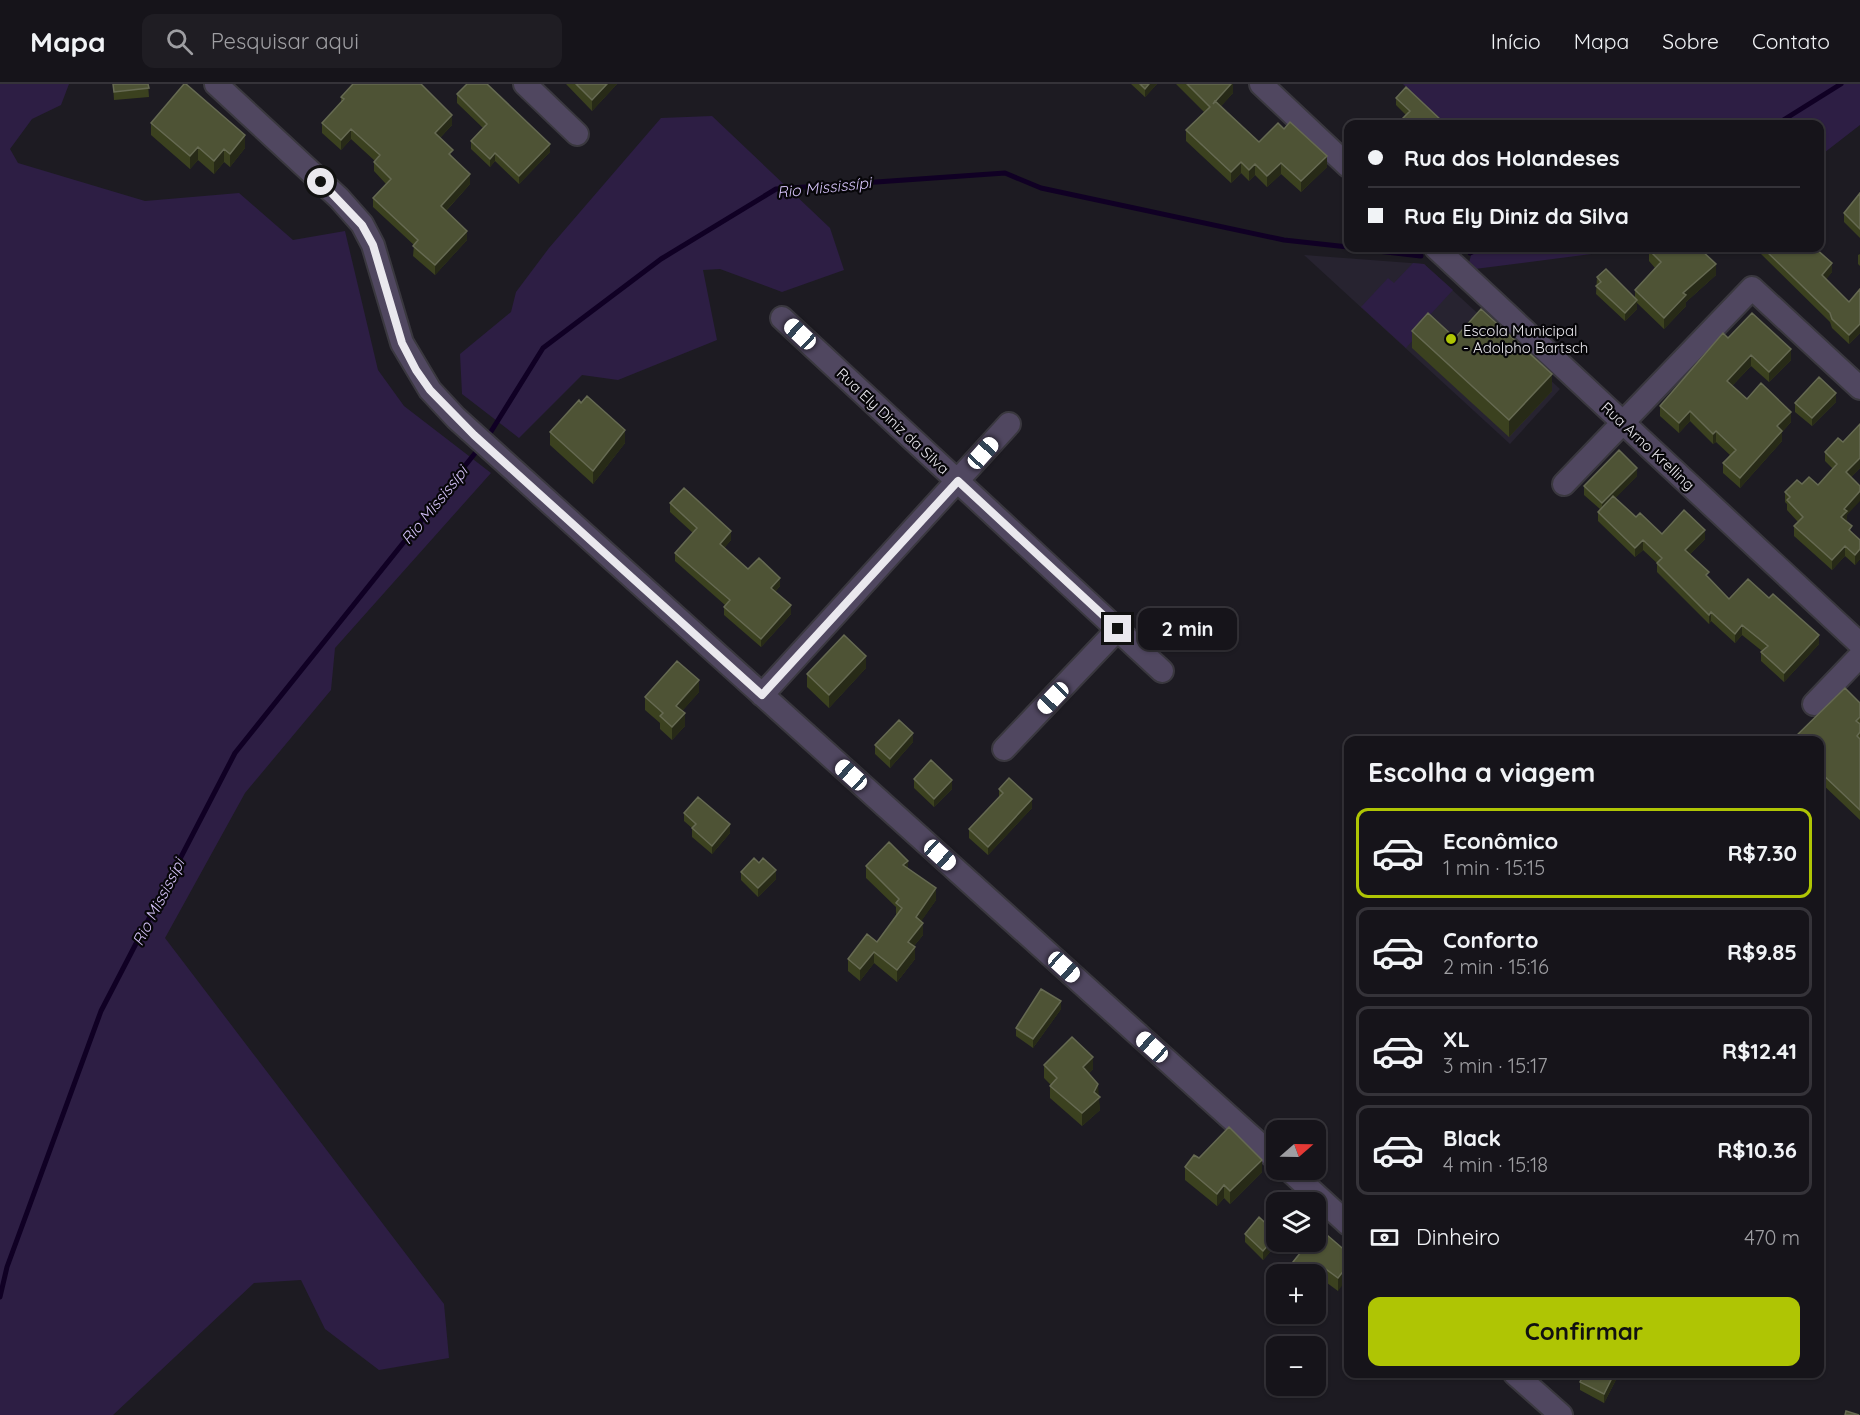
<!DOCTYPE html>
<html lang="pt">
<meta charset="utf-8">
<style>
:root{--surface:#16141a;--page:#1f1d23;--text:#f1f3f6;--muted:#9e9ea2;--line:#353339;--accent:#afc504}
body{margin:0;font-family:Quicksand,sans-serif;background:var(--page);color:var(--text);height:100vh;display:flex;flex-direction:column;font-size:22px;white-space:nowrap}
*{box-sizing:border-box;margin:0}
p{font-size:20px;color:var(--muted)}
.icon{flex:none;width:33px;height:33px;fill:none;stroke:currentColor;stroke-width:2;stroke-linecap:round;stroke-linejoin:round}
.map{position:relative;flex:1;overflow:hidden}
.drawer{position:absolute;left:1344px;top:652px;width:480px;height:642px;display:flex;flex-direction:column;background:var(--surface);border-radius:12px;box-shadow:0 2px 4px #0004,0 0 0 2px var(--line)}
.drawer>*{flex:none}
.top-card{position:absolute;left:1344px;top:36px;width:480px;height:132px;border-radius:12px;box-shadow:0 2px 4px #0004,0 0 0 2px var(--line);display:grid;align-content:center;height:132px;padding:0 24px;background:var(--surface)}
.needle{width:39px;rotate:70deg}
.controls{position:absolute;left:1266px;top:1036px;display:grid;gap:12px}
.controls a{display:grid;place-items:center;width:60px;height:60px;border-radius:12px;background:var(--surface);box-shadow:0 2px 4px #0004,0 0 0 2px var(--line);font-size:30px}
.end{position:absolute;width:27px;height:27px;margin:-14px;border:8px solid #eae8ee;background:#111;box-shadow:0 0 0 3px #111}
.from{border-radius:50%}
.bubble{position:absolute;height:42px;border-radius:12px;background:var(--surface);box-shadow:0 2px 4px #0004,0 0 0 2px var(--line);font-size:20px;font-weight:800;line-height:42px;text-align:center}
.car{position:absolute;width:18px;height:36px;margin:-18px -9px;border-radius:8px;box-shadow:0 0 4px 2px #0007;background:linear-gradient(#fff 24%,#345 0 40%,#fff 0 76%,#345 0 86%,#fff 0)}
.top-card b{display:flex;align-items:center;gap:21px;height:57px;font-size:22px}
.top-card b+b{border-top:2px solid var(--line)}
.top-card i{width:15px;height:15px;background:var(--text)}
ul{padding:0;list-style:none}
li{display:flex;align-items:center;gap:18px;height:90px;margin:0 12px 9px;padding:0 12px;border:3px solid var(--line);border-radius:12px}
li div{flex:1}
li b{display:block;font-size:22px}
li em{font-style:normal;font-weight:800}
li.current{border-color:var(--accent)}
li>.icon{width:54px;height:54px;stroke-width:1.5}
h2{padding:0 24px;font-size:27px;line-height:72px}
.pay{display:flex;align-items:center;gap:15px;height:66px;padding:0 24px;font-size:22px}
.pay p{margin-inline-start:auto}
.action{display:flex;gap:12px;margin-top:auto;padding:12px 24px}
.action a{flex:1;height:69px;border-radius:12px;background:var(--accent);color:#111;font-size:24px;font-weight:800;line-height:69px;text-align:center}
header{display:flex;align-items:center;gap:36px;box-sizing:border-box;height:84px;padding:0 30px;background:var(--surface);border-bottom:2px solid var(--line)}
header strong{font-size:28px}
nav{display:flex;gap:33px;margin-inline-start:auto;font-size:21px}
.search{width:420px;height:54px;background:var(--page);display:flex;align-items:center;gap:15px;box-sizing:border-box;padding:0 21px;border-radius:12px;color:var(--muted);font-size:22px}
.map>svg:first-child{display:block}
.built{fill:#272330}
.green{fill:#2d1e44}
.lines{fill:none;stroke-linecap:round;stroke-linejoin:round}
.stream{stroke:#100024;stroke-width:5}
.minor-casing{stroke:#3a383f;stroke-width:26}
.minor{stroke:#504760;stroke-width:22}
.wall{fill:#3b411f}
.shaded-wall{fill:#272a17}
.building{fill:#4e5335;stroke:#666a52;stroke-width:1.5}
.route{stroke:#eae8ee;stroke-width:8}
.poi-dot{fill:#afc504;stroke:#070609;stroke-width:2}
.labels{text-anchor:middle;dominant-baseline:central;stroke-width:4.5;stroke-linejoin:round;paint-order:stroke}
.poi-label{font-size:15px;fill:#eae8ee;stroke:#070609;text-anchor:start}
.street-label{font-size:15px;fill:#eae8ee;stroke:#070609}
.water-label{font-size:16px;font-style:italic;fill:#d3c1f6;stroke:#070609}
</style>
<header>
<strong>Mapa</strong>
<div class="search"><svg class="icon" aria-label="search" viewBox="0 0 24 24"><circle cx="10" cy="10" r="6"/><path d="M15 15l6 6"/></svg>Pesquisar aqui</div>
<nav><a>Início</a><a>Mapa</a><a>Sobre</a><a>Contato</a></nav>
</header>
<div class="map">
<svg width="1860" height="1331" viewBox="0 0 1860 1331">
<rect width="100%" height="100%" fill="#1d1b22"/>
<path class="built" d="M1304 171 1424 180 1560 305 1510 360Z"/>
<path class="green" d="M0 0H69L61 21 32 35 10 65 18 79 145 117 239 109 293 156 345 147 378 286 404 322 491 389 335 564 331 606 245 709 165 854 444 1220 449 1274 379 1286 325 1245 301 1196 254 1199 113 1331H0Z
M1403 0H1860V41L1820 72V40H1445Z
M712 32 830 144 844 186 782 208 720 185 703 186 717 256 618 296 582 291 519 354 462 310 460 270 511 228 516 208 549 164 661 34Z
M1473 164H1638L1467 186Z
M1413 179 1424 180 1453 206 1429 232 1432 235 1406 264 1361 223 1388 194 1394 199Z"/>
<g class="lines">
<path class="stream" d="M1777 40 1841 0
M1351 164 1421 172
M1470 169 1481 164
M487 354 543 264 661 175 776 105 1005 89 1041 104 1284 156 1348 163
M0 1213 7 1183 101 927 235 669 480 363"/>
<defs>
<path id="minor" d="M216 0 339 114 362 140 373 161 402 259 430 306 456 334 1276 1075
M525 0 577 50
M1261 0 1348 82
M1436 164 1860 560
M782 234 1162 587
M1564 400 1752 204 1860 304
M762 611 1009 340
M1814 620 1860 572
M1004 665 1118 545
M1289 1086 1348 1140
M1515 1290 1561 1331"/>
</defs>
<use href="#minor" class="minor-casing"/>
<use href="#minor" class="minor"/>
</g>
<path class="wall" d="M113 0H148L149 13 114 16Z
M566 0H617L592 27Z
M1131 0H1157L1145 13Z
M1176 0H1233V9L1221 22 1259 58 1327 83 1301 108 1281 90 1267 103 1255 91 1249 97 1241 89 1231 99 1186 57V46L1204 28Z
M457 10 550 68 519 100 495 77 490 83 471 65V57L483 44 457 19Z
M341 13 452 41 440 54 470 100 446 127 467 156 435 191 413 172 414 161 373 123V114L386 100 374 87V78L375 77 351 55 341 66 322 49V39L341 18Z
M1396 14 1442 40 1406 31 1396 21Z
M151 39 245 64 230 83 224 78 214 90 198 76 190 85 151 51Z
M1860 109V154L1844 138V129Z
M1650 164H1699L1716 191 1686 218V222L1664 245 1637 219V225L1625 237 1596 210 1597 193 1635 214V206L1655 184 1649 177V166Z
M1761 164H1815L1832 188 1826 195 1849 218 1860 205V249L1849 260 1832 244 1830 238 1761 170Z
M1860 170V182L1858 180V171Z
M1412 247 1455 254 1552 307 1509 353 1412 264Z
M1728 254 1791 276 1769 298 1751 282 1732 302 1747 315 1791 338 1782 348V357L1740 404 1723 389V379L1730 371 1716 358 1713 360 1690 337 1679 349 1660 332V322Z
M1836 318 1812 342 1795 328V319Z
M1860 340V384L1851 393 1846 438 1852 449 1860 456V475L1855 481 1845 472 1832 486 1794 452V442L1798 438 1787 426V420L1785 418V408L1802 400 1818 401 1833 385 1825 377V368L1843 358Z
M550 348 625 359 593 400 550 361Z
M1637 392 1615 414 1636 433 1662 450 1705 455 1690 470 1709 494 1729 515 1819 560 1784 598 1761 577V568L1762 567 1742 551 1735 559 1711 537 1709 540 1657 488V479L1643 466 1635 473 1598 437V428L1600 425 1584 411V402Z
M670 419 731 456 724 464 748 485 780 502 775 508 791 530 761 563 724 531V523L725 521 675 477V469L693 449 670 428Z
M866 584 829 624 807 603V590Z
M699 608 682 627 685 642 672 656 660 645V639L645 626V613Z
M1860 619V736L1820 698V657Z
M913 658 890 684 875 670V661Z
M914 695 952 705 934 723 914 704Z
M999 705 1032 724 988 771 969 754V745L999 713Z
M684 729 730 749 712 770 692 753V744L684 737Z
M866 782 908 784 936 816 921 837 923 851 914 862 915 875 897 898 874 879 860 897 848 887V875L877 858 896 831V823L866 794Z
M741 788 776 795 758 813 741 796Z
M1061 925 1033 964 1016 952V944Z
M1044 981 1093 985 1089 989 1098 1012 1100 1026 1082 1042 1050 1014V1002L1051 1001 1044 994Z
M1199 1074 1262 1088 1230 1120 1224 1114 1217 1122 1185 1096V1083Z
M1245 1150 1278 1158V1159L1263 1176 1245 1158Z
M1348 1169 1338 1207 1323 1196 1316 1205V1191L1293 1190V1178Z
M1584 1290H1619L1604 1319 1580 1306V1298Z"/>
<path class="shaded-wall" d="M607 0H617L592 27V16Z
M1149 0H1157L1145 13V5Z
M1231 0H1233V9L1213 31V20Z
M452 31V41L435 59V49Z
M351 45V55L341 66V56Z
M245 51V64L230 83V70Z
M550 60V68L519 100V92Z
M198 63V76L190 85V72Z
M224 65V78L214 90V77Z
M495 69V77L490 83V75Z
M1327 72V83L1301 108V97Z
M1241 78V89L1231 99V88Z
M1281 79V90L1267 103V92Z
M1255 80V91L1249 97V86Z
M470 90V100L441 132V122Z
M467 147V156L435 191V181Z
M1832 179V188L1822 200V191Z
M1716 180V191L1686 218V222L1664 245V234L1683 209Z
M1637 216V225L1625 237V229Z
M1860 240V249L1849 260V251Z
M1791 265V276L1769 298V288Z
M1751 271V282L1727 307V297Z
M1552 290V307L1509 353V336Z
M1836 309V318L1812 342V334Z
M1690 327V337L1679 349V339Z
M1791 328V338L1782 348V357L1740 404V394L1777 342Z
M625 346V359L593 400V387Z
M1716 347V358L1713 360V350Z
M1860 374V384L1846 398V388Z
M1637 384V392L1602 428V419Z
M1860 407V417L1847 431V437L1841 433 1844 425Z
M1705 446V455L1685 475V466Z
M731 447V456L720 469V460Z
M1643 456V466L1635 473V464Z
M1845 462V472L1832 486V476Z
M1860 465V475L1855 481V471Z
M780 494V502L771 512V504Z
M791 521V530L761 563V555Z
M1711 528V537L1709 540V531Z
M1742 541V551L1735 559V550Z
M1819 551V560L1784 598V589Z
M866 572V584L829 624V611Z
M699 596V608L676 634V622Z
M685 629V642L672 656V643Z
M913 649V658L890 684V675Z
M952 696V705L934 723V715Z
M1032 715V724L988 771V763Z
M730 740V749L712 770V762Z
M908 777V789L903 781Z
M776 786V795L758 813V804Z
M936 804V816L916 845V833Z
M923 839V851L908 869V858Z
M915 863V875L897 898V886Z
M874 868V879L860 897V885Z
M1061 917V925L1033 964V955Z
M1093 973V985L1083 995V983Z
M1098 1000 1100 1026 1082 1042V1029Z
M1262 1076V1088L1230 1120V1107Z
M1224 1101V1114L1217 1122V1110Z
M1276 1152V1158H1278V1159L1263 1176V1167Z
M1348 1181V1194L1338 1207V1194Z
M1323 1183V1196L1316 1205V1193Z
M1614 1290H1619L1604 1319V1310Z"/>
<path class="building" d="M113 0H148L149 4 114 8Z
M184 0H186L245 51 230 70 224 65 214 77 198 63 190 72 151 39Z
M353 0H421L452 31 435 49 453 66 449 70 470 90 441 122 467 147 435 181 413 162 418 156 373 114 391 95 374 78 380 71 351 45 341 56 322 39 344 15 341 13Z
M467 0H487L550 60 519 92 495 69 490 75 471 57 487 40 457 10Z
M576 0H607L592 16Z
M1140 0H1149L1145 5Z
M1187 0H1231L1213 20 1215 17 1259 58 1278 39 1284 45 1290 38 1327 72 1301 97 1281 79 1267 92 1255 80 1249 86 1241 78 1231 88 1186 46 1210 23Z
M1406 3 1442 37 1439 40H1397L1410 27 1396 14Z
M1860 109V145L1844 129Z
M1652 164H1699L1716 180 1683 209 1686 211 1664 234 1635 206 1661 178 1649 166Z
M1763 164H1815L1832 179 1822 191 1849 218 1860 205V240L1849 251 1832 235 1830 229Z
M1606 185 1637 216 1625 229 1596 202 1601 198 1597 193Z
M1481 225 1552 290 1509 336 1412 247 1428 229 1455 254Z
M1752 229 1791 265 1769 288 1751 271 1727 297 1747 315 1761 299 1791 328 1777 342 1782 347 1740 394 1723 379 1736 366 1716 347 1713 350 1690 327 1679 339 1660 322 1723 249 1728 254Z
M1819 293 1836 309 1812 334 1795 319Z
M587 312 625 346 593 387 550 348 579 316 581 319Z
M1860 340V374L1846 388 1860 402V407L1844 425 1847 427 1841 433 1852 442 1849 446 1860 456V465L1855 471 1845 462 1832 476 1794 442 1803 433 1787 416 1790 413 1785 408 1797 396 1802 400 1809 393 1818 401 1837 380 1825 368 1838 354 1843 358Z
M1619 366 1637 384 1602 419 1584 402Z
M684 404 731 447 720 460 748 485 759 474 780 494 771 504 791 521 761 555 724 523 730 516 675 469 697 444 670 419Z
M1613 412 1636 433 1640 429 1662 450 1684 426 1705 446 1685 466 1709 488 1706 491 1729 515 1748 495 1769 514 1773 510 1819 551 1784 589 1761 568 1768 562 1742 541 1735 550 1711 528 1709 531 1657 479 1662 474 1643 456 1635 464 1598 428Z
M844 551 866 572 829 611 807 590Z
M677 577 699 596 676 622 685 629 672 643 660 632 663 629 645 613Z
M1845 604 1860 619V633L1856 637 1860 640V648L1857 652 1860 655V726L1820 688V657H1791Z
M899 636 913 649 890 675 875 661Z
M931 676 952 696 934 715 914 695Z
M1009 694 1032 715 988 763 969 745 1003 709 999 705Z
M698 713 730 740 712 762 692 744 696 740 684 729Z
M889 758 908 777 903 781 936 804 916 833 923 839 908 858 915 863 897 886 874 868 860 885 848 875 867 850 877 858 902 824 896 819 899 815 866 782Z
M754 774 759 779 763 774 776 786 758 804 741 788Z
M1041 905 1061 917 1033 955 1016 944Z
M1072 953 1093 973 1083 983 1098 1000 1094 1008 1100 1013 1082 1029 1050 1002 1057 994 1044 981Z
M1229 1043 1262 1076 1230 1107 1224 1101 1217 1110 1185 1083 1194 1071 1199 1074Z
M1259 1133 1276 1149V1152L1263 1167 1245 1150Z
M1320 1145 1348 1169V1181L1338 1194 1323 1183 1316 1193V1191H1309L1293 1178 1309 1158H1316V1150Z
M1584 1290H1614L1604 1310 1580 1298Z
M1846 1327 1859 1331H1845Z"/>
<g class="lines">
<path class="route" d="M321 98 362 141 373 161 402 259 416 286 430 306 474 351 762 611 958 397 1118 545"/>
</g>
<circle class="poi-dot" cx="1451" cy="255" r="6"/>
<g class="labels">
<g class="poi-label">
<text x="1463" y="246">Escola Municipal<tspan x="1463" dy="17">- Adolpho Bartsch</tspan></text>
</g>
<g class="street-label">
<text transform="translate(893 337) rotate(43)">Rua Ely Diniz da Silva</text>
<text transform="translate(1648 362) rotate(43)">Rua Arno Krelling</text>
</g>
<g class="water-label">
<text transform="translate(824 103) rotate(-6)">Rio Mississípi</text>
<text transform="translate(434 421) rotate(-51)">Rio Mississípi</text>
<text transform="translate(158 818) rotate(-63)">Rio Mississípi</text>
</g>
</g>
</svg>
<div class="controls">
<a><svg class="needle" viewBox="-14 -14 28 28"><path d="M0-13l5 13h-10z" fill="#e53935"/><path d="M0 13l5-13h-10z" fill="#9e9ea2"/></svg></a>
<a><svg class="icon" aria-label="layers" viewBox="0 0 24 24"><path d="M12 4l9 5-9 5-9-5zM3 14l9 5 9-5"/></svg></a>
<a>+</a>
<a>−</a>
</div>
<i class="end from" style="left:321px;top:98px"></i>
<i class="end" style="left:1118px;top:545px"></i>
<div class="bubble" style="left:1138px;top:524px;width:99px">2 min</div>
<i class="car" style="left:800px;top:250px;rotate:313deg"></i>
<i class="car" style="left:983px;top:369px;rotate:42deg"></i>
<i class="car" style="left:1053px;top:614px;rotate:224deg"></i>
<i class="car" style="left:851px;top:691px;rotate:312deg"></i>
<i class="car" style="left:940px;top:771px;rotate:132deg"></i>
<i class="car" style="left:1064px;top:883px;rotate:132deg"></i>
<i class="car" style="left:1152px;top:963px;rotate:312deg"></i>
<div class="top-card">
<b><i class="from"></i>Rua dos Holandeses</b>
<b><i></i>Rua Ely Diniz da Silva</b>
</div>
<section class="drawer">
<h2>Escolha a viagem</h2>
<ul>
<li class="current"><svg class="icon" aria-label="car" viewBox="0 0 24 24"><path d="M5 17H2v-5l4-1 3-4h7l3 4 3 1v5h-3M9 17h6M6 11h13"/><circle cx="7" cy="17" r="2"/><circle cx="17" cy="17" r="2"/></svg><div><b>Econômico</b><p>1 min · 15:15</p></div><em>R$7.30</em></li>
<li><svg class="icon" aria-label="car" viewBox="0 0 24 24"><path d="M5 17H2v-5l4-1 3-4h7l3 4 3 1v5h-3M9 17h6M6 11h13"/><circle cx="7" cy="17" r="2"/><circle cx="17" cy="17" r="2"/></svg><div><b>Conforto</b><p>2 min · 15:16</p></div><em>R$9.85</em></li>
<li><svg class="icon" aria-label="car" viewBox="0 0 24 24"><path d="M5 17H2v-5l4-1 3-4h7l3 4 3 1v5h-3M9 17h6M6 11h13"/><circle cx="7" cy="17" r="2"/><circle cx="17" cy="17" r="2"/></svg><div><b>XL</b><p>3 min · 15:17</p></div><em>R$12.41</em></li>
<li><svg class="icon" aria-label="car" viewBox="0 0 24 24"><path d="M5 17H2v-5l4-1 3-4h7l3 4 3 1v5h-3M9 17h6M6 11h13"/><circle cx="7" cy="17" r="2"/><circle cx="17" cy="17" r="2"/></svg><div><b>Black</b><p>4 min · 15:18</p></div><em>R$10.36</em></li>
</ul>
<div class="pay"><svg class="icon" aria-label="cash" viewBox="0 0 24 24"><path d="M3 7h18v10H3z"/><circle cx="12" cy="12" r="2"/></svg>Dinheiro<p>470 m</p></div>
<div class="action"><a>Confirmar</a></div>
</section>
</div>
